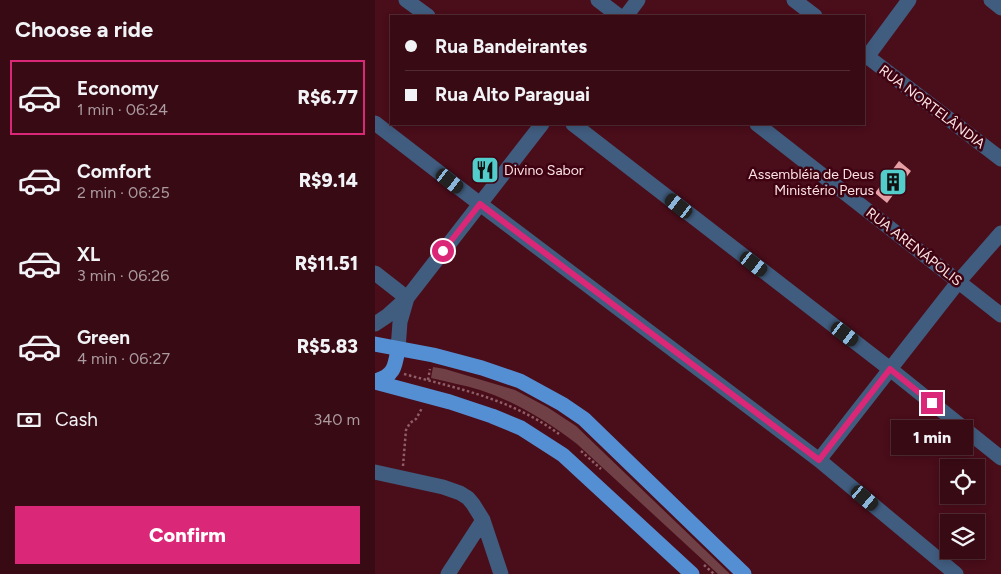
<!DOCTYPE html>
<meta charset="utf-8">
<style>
:root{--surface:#380a14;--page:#3f131d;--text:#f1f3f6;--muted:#ab9aa0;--line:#522b34;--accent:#db2777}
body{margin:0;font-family:Figtree,sans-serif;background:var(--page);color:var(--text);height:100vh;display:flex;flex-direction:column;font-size:19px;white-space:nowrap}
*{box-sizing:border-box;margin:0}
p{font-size:16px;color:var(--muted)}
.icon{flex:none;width:28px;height:28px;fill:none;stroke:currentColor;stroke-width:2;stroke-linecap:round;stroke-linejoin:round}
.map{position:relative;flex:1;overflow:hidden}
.details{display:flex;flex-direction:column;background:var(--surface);width:375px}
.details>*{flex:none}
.guide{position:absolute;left:15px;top:15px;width:475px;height:110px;border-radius:0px;box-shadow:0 2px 8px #0003,0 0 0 1px var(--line);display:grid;align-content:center;height:110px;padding:0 15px;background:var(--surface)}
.buttons{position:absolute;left:565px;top:459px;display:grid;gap:10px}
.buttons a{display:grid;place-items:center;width:45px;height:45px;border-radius:0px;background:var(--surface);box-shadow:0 2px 8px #0003,0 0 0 1px var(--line);font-size:25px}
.end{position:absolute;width:22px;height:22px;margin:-11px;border:6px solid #db2777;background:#fff;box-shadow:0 0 0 2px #fff}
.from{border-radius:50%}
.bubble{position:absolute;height:35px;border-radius:0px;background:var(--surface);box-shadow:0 2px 8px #0003,0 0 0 1px var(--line);font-size:16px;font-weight:800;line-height:35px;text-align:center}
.car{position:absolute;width:15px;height:30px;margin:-15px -8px;border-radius:6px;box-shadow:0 0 4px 1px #0007;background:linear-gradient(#222 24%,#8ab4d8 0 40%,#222 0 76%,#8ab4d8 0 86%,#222 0)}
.guide b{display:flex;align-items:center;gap:18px;height:48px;font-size:19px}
.guide b+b{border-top:1px solid var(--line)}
.guide i{width:12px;height:12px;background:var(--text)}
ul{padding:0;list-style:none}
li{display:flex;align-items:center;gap:15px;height:75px;margin:0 10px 8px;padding:0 5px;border:2px solid transparent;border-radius:0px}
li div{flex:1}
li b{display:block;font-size:19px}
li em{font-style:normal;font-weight:800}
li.active{border-color:var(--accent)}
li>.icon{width:45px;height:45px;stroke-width:1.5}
h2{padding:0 15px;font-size:22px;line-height:60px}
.pay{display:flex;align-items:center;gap:12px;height:55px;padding:0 15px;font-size:19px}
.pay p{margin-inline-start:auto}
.button{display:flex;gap:10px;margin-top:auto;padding:10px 15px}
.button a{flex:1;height:58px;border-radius:0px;background:var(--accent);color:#fff;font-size:20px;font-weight:800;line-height:58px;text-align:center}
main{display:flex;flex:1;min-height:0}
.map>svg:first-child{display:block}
.green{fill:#6f4146}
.building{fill:#e59fa5}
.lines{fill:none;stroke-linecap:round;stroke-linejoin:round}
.path{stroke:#8e5f67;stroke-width:2.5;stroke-dasharray:2.5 2.5;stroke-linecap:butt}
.minor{stroke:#405c7e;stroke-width:15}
.major{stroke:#548fd4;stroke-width:15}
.route{stroke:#db2777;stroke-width:6}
.labels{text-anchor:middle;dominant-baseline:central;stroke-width:5;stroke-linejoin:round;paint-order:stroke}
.street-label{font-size:14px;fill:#fbe2e3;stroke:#3f0210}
.poi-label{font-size:14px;fill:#fbe2e3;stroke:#3f0210;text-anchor:start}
</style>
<main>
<section class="details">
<h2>Choose a ride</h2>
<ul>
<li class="active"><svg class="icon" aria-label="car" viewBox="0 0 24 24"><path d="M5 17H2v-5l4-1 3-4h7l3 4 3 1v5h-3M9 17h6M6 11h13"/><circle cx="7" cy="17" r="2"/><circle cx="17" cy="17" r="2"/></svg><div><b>Economy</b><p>1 min · 06:24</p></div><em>R$6.77</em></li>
<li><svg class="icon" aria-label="car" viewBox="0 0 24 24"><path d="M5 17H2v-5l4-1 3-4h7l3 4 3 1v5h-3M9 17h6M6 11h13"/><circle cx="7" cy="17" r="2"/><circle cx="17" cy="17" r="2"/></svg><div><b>Comfort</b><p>2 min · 06:25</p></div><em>R$9.14</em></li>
<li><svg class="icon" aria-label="car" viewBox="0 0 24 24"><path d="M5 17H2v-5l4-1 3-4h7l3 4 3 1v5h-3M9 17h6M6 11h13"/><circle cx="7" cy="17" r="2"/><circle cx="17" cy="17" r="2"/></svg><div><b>XL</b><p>3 min · 06:26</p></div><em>R$11.51</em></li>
<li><svg class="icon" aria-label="car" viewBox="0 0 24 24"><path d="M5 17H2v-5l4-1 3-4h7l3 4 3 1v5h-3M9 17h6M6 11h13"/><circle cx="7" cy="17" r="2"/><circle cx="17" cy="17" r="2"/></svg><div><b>Green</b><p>4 min · 06:27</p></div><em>R$5.83</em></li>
</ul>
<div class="pay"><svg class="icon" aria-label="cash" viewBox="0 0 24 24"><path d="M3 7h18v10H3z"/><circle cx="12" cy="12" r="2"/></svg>Cash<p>340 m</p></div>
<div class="button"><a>Confirm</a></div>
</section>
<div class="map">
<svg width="626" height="574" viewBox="0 0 626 574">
<rect width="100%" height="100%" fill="#4a0d1a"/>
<path class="green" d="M58 367 70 369 140 390 172 407 201 426 355 574H343L202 444C172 421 141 402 105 390 89 385 72 382 56 378Z"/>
<path class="building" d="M524 161 536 171 512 203 500 193Z"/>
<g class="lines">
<path class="path" d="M29 374C85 389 136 399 184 434
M53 380 55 369
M206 451 226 469
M28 466 31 430 35 423 41 419 47 408
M329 565 339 574"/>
<path class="minor" d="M31 0 53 16
M223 0 244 16
M419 0 440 16
M616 0 626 8
M251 16 263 0
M489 54 626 159
M492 57 534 0
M0 123 105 204 444 460 581 574
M198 124 515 369 626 458
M382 124 626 315
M0 273 32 298 167 124
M0 324 12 316 32 298 25 322 23 349
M444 460 584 281 626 233
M0 472 68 487 85 493 93 498 98 504 108 520 126 574
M73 574 108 520"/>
<path class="major" d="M0 344 58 355 107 368 145 381 187 404 209 419 369 574
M0 381C19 376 20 367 23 349
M0 382 75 402 117 416 146 428 188 455 317 574"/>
</g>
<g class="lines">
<path class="route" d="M68 251 105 204 444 460 515 369 557 403"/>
</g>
<defs>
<symbol id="restaurant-square" viewBox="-11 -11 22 22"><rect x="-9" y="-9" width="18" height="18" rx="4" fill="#53cdcb" stroke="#3f0210"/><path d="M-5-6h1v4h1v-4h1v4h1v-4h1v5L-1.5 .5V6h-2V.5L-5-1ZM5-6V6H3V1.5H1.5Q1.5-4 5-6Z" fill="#111"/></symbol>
<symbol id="building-square" viewBox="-11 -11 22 22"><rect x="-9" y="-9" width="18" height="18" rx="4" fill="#53cdcb" stroke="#3f0210"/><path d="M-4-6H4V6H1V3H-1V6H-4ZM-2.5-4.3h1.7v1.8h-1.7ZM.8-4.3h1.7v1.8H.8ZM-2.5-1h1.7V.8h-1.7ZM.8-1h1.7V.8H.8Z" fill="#111"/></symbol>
</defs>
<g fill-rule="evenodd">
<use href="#restaurant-square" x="94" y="154" width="32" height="32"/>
<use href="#building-square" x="502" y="166" width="32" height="32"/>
</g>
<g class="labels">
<g class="street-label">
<text transform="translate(557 107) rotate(37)">RUA NORTELÂNDIA</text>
<text transform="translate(539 247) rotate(38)">RUA ARENÁPOLIS</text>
</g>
<g class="poi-label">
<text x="129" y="170">Divino Sabor</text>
<text x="499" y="174" text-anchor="end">Assembléia de Deus<tspan x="499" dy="16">Ministério Perus</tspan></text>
</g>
</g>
</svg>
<div class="buttons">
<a><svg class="icon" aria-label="locate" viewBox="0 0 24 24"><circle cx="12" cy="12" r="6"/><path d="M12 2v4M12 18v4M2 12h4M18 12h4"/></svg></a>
<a><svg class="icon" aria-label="layers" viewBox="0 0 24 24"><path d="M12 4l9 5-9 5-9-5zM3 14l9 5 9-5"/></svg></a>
</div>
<i class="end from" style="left:68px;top:251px"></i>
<i class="end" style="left:557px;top:403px"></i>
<div class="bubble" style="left:516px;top:420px;width:82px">1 min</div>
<i class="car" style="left:75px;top:181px;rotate:128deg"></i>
<i class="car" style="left:304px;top:206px;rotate:308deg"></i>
<i class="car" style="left:379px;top:264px;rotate:128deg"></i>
<i class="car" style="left:470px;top:334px;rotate:127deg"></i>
<i class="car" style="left:490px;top:498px;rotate:130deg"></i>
<div class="guide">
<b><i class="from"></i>Rua Bandeirantes</b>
<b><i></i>Rua Alto Paraguai</b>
</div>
</div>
</main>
